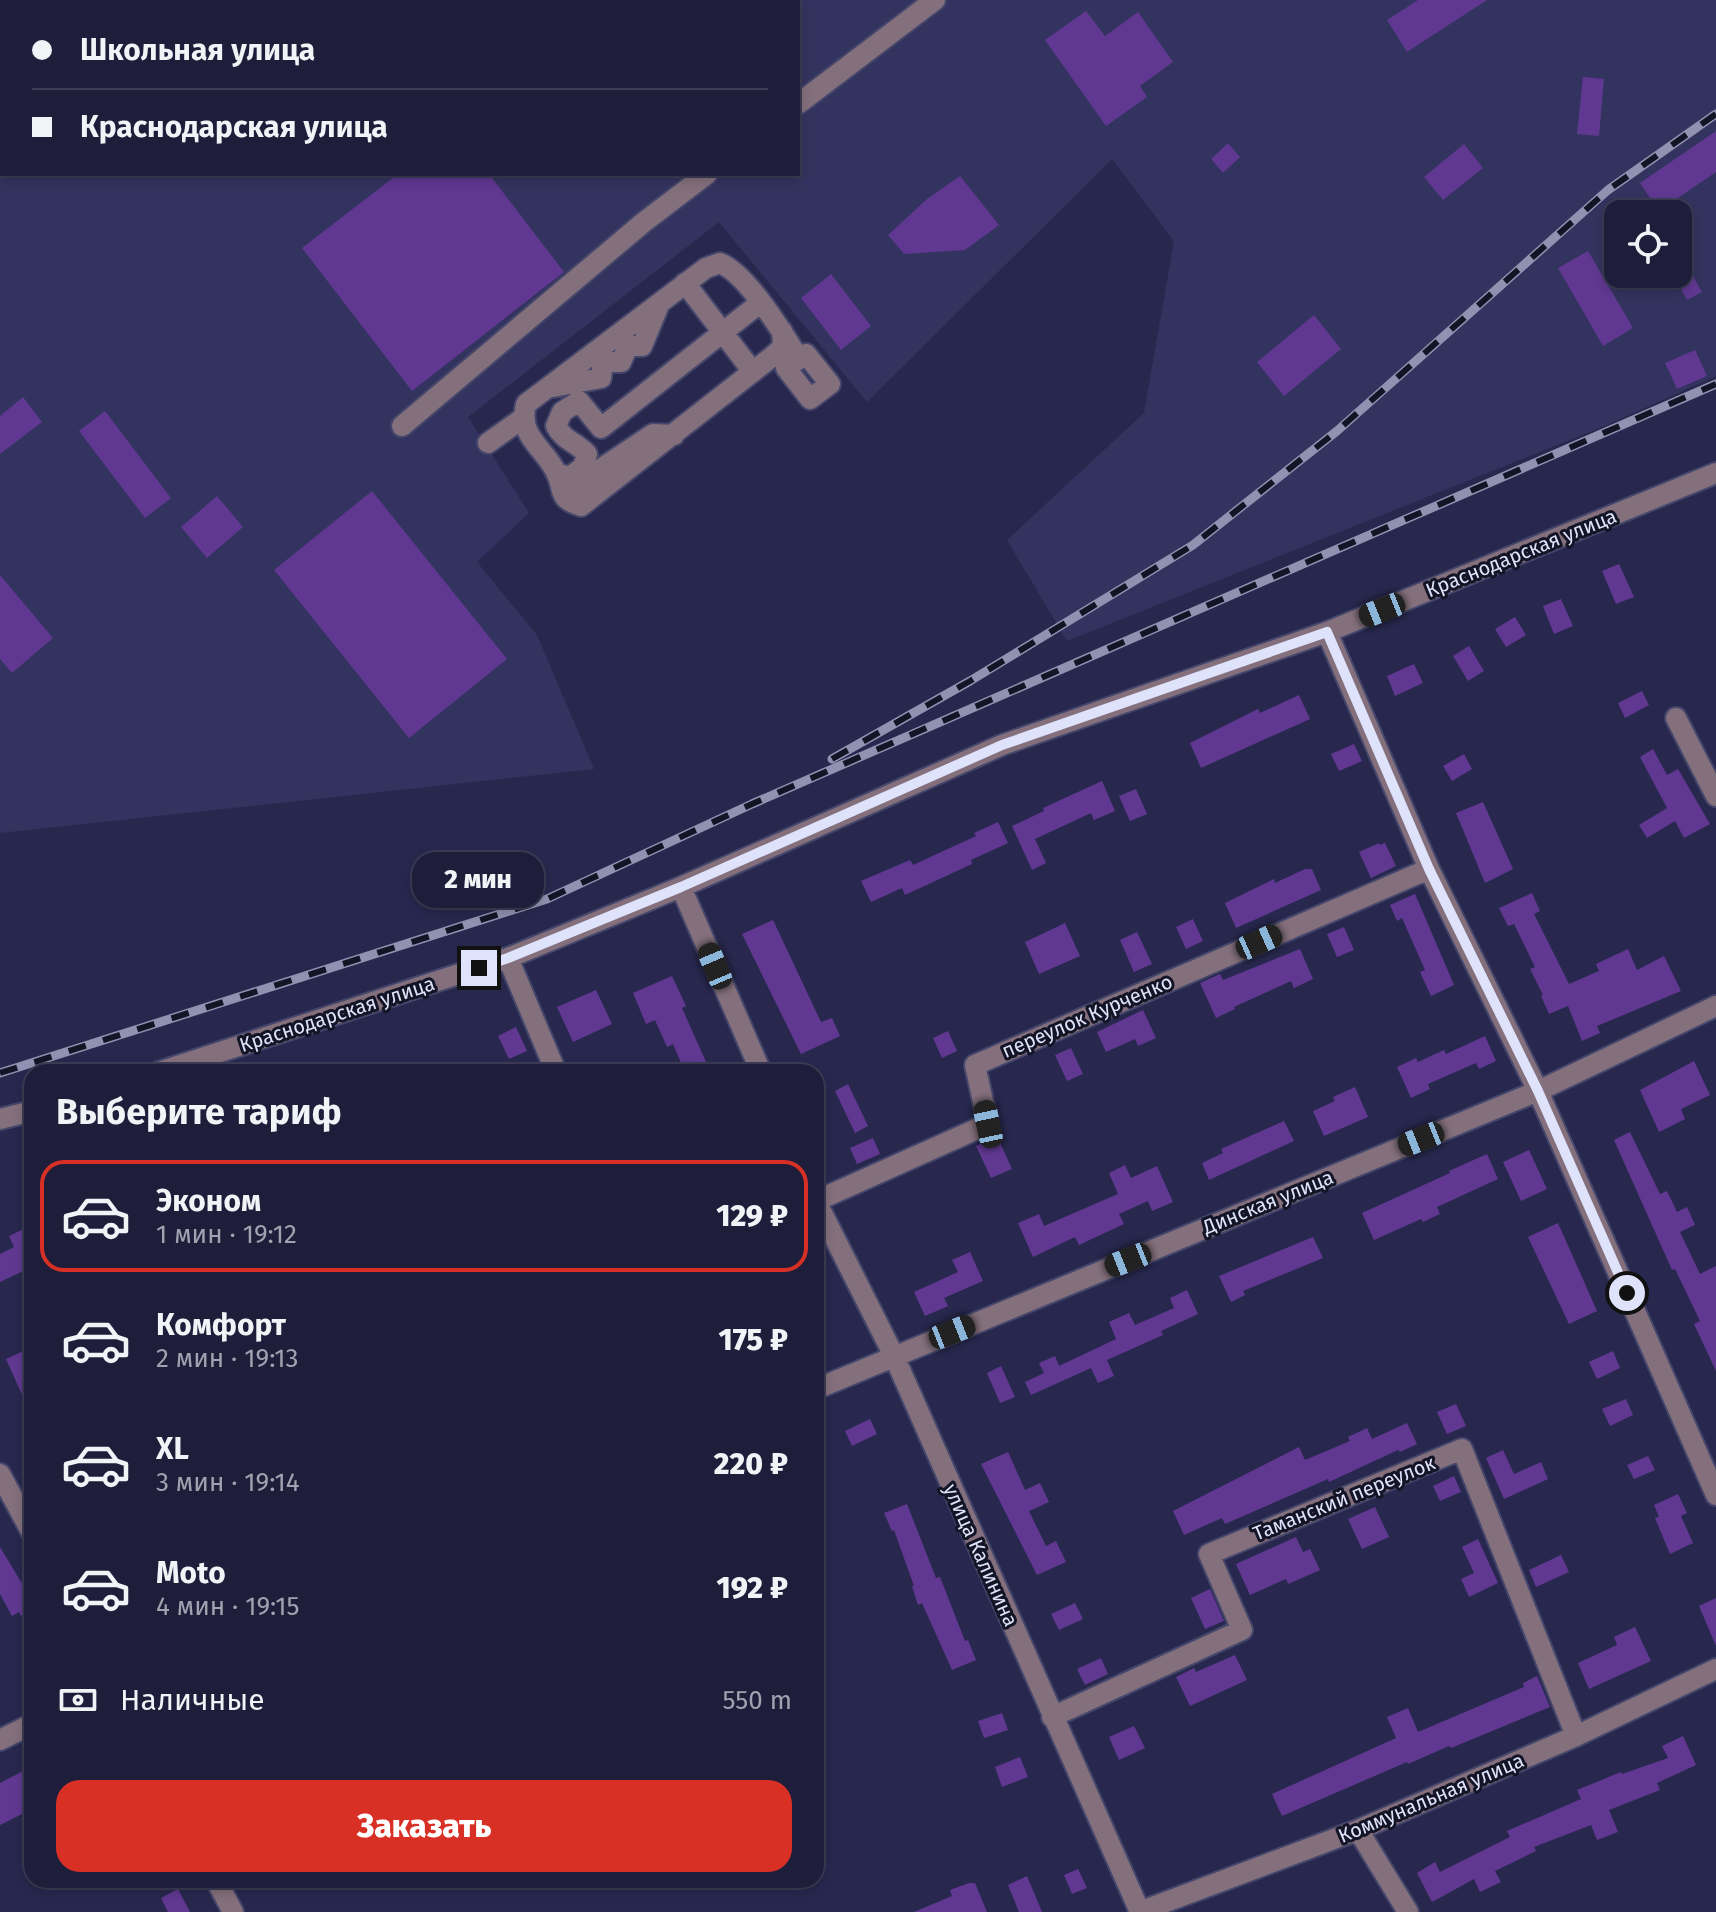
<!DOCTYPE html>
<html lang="ru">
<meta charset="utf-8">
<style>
:root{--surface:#1e1e3b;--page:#262742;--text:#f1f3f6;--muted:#a1a2af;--line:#3c3c55;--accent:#d93025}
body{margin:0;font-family:"Fira Sans",sans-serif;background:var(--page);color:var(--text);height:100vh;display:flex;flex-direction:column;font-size:30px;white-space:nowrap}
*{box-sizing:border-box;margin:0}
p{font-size:26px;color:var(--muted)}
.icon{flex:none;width:44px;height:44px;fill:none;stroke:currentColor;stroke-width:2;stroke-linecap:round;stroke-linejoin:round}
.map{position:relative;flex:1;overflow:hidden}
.panel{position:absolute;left:24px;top:1064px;width:800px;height:824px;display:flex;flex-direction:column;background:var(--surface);border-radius:24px;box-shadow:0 4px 12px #0003,0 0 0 2px var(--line)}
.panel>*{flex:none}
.guide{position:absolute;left:0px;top:0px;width:800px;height:176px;box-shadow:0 4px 12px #0003,0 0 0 2px var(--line);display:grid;align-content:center;height:176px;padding:0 32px;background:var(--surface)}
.controls{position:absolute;left:1604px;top:200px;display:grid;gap:16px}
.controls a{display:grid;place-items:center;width:88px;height:88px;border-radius:16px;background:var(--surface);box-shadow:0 4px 12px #0003,0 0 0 2px var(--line);font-size:40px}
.end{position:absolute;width:36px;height:36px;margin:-18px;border:10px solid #dfe2fb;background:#111;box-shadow:0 0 0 4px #111}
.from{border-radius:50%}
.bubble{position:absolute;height:56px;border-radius:24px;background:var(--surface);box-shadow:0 4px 12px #0003,0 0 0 2px var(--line);font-size:26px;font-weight:800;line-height:56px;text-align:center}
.car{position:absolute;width:24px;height:48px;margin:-24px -12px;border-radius:10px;box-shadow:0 0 6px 2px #0007;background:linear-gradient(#222 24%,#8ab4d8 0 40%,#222 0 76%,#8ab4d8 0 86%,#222 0)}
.guide b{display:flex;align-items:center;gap:28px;height:76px;font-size:30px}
.guide b+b{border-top:2px solid var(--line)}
.guide i{width:20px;height:20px;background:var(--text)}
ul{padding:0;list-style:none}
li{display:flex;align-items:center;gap:24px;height:112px;margin:0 16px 12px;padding:0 16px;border:4px solid transparent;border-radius:24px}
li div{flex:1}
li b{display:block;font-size:30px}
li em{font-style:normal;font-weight:800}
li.selected{border-color:var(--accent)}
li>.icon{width:72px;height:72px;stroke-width:1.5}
h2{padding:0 32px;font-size:36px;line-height:96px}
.pay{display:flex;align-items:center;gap:20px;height:88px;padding:0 32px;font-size:30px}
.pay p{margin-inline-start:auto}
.button{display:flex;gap:16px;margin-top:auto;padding:16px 32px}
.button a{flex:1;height:92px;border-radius:24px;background:var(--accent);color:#fff;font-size:32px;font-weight:800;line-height:92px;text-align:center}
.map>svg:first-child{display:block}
.built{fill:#33335f;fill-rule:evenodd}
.building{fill:#603891}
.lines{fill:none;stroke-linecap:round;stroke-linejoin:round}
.minor-casing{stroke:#45466b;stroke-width:24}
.minor{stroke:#84707c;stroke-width:20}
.rail-casing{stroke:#9092b1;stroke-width:9}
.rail{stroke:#131425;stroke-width:6;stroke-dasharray:18;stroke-linecap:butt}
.route{stroke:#dfe2fb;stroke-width:10}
.labels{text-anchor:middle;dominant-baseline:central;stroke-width:6;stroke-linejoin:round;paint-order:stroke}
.street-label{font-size:20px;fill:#dfe2fb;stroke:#131425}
</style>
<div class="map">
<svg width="1716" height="1912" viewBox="0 0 1716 1912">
<rect width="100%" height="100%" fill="#28284f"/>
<path class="built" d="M0 0H1716V376L1607 425 1067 641 1007 540 1144 413 1174 241 1112 159 867 402 719 222 468 417 529 513 477 562 537 635 594 769 0 833ZM2 2H798V174H2ZM1618 214H1678V274H1618Z"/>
<path class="building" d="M1418 0H1487L1407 52 1387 20Z
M1086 11 1105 36 1138 12 1173 62 1140 86 1147 97 1106 126 1045 40Z
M1583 77 1604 79 1599 136 1577 134Z
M1716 131V172L1659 211 1640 183Z
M1228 143 1240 157 1223 173 1211 159Z
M1464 144 1483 168 1443 200 1424 177Z
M398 174H489L564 272 412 391 302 248Z
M960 176 999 225 965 250 904 254 888 235 927 199Z
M1678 249 1702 292 1687 300 1673 274H1678Z
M1588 251 1633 328 1603 346 1558 268Z
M831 274 871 326 841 350 801 298Z
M1314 315 1341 349 1284 396 1257 362Z
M1695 350 1707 376 1677 389 1665 363Z
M23 397 42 422 0 454V416Z
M105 411 171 498 145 518 79 431Z
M372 491 507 659 409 738 274 570Z
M217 496 243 527 207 558 181 527Z
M1619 564 1634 597 1616 604 1602 571Z
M0 575 53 638 12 673 0 659Z
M1561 599 1573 626 1554 634 1543 606Z
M1515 617 1526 635 1506 647 1495 629Z
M1469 646 1484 671 1468 681 1453 656Z
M1414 664 1423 683 1395 696 1387 676Z
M1642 691 1649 705 1625 718 1618 703Z
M1299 695 1310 719 1201 768 1190 743 1258 709 1260 713Z
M1354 744 1362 761 1339 771 1331 754Z
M1653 749 1667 775 1678 769 1710 824 1684 838 1675 821 1647 838 1639 825 1667 808 1640 757Z
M1464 754 1472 769 1452 781 1443 766Z
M1102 781 1115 811 1094 820 1091 813 1035 839 1046 863 1032 870 1012 826 1044 811 1043 808Z
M1136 789 1147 814 1130 821 1119 796Z
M1483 802 1513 869 1485 883 1456 813Z
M998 822 1008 843 971 860 972 864 905 895 902 888 871 902 861 881 910 860 913 865 976 836 974 833Z
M1379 843 1380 845 1385 843 1396 866 1371 878 1359 852Z
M1305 869H1312L1321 890 1236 928 1225 903 1274 879 1275 883Z
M1532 893 1540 911 1534 914 1569 984 1599 971 1596 964 1628 949 1637 970 1664 956 1681 991 1597 1026 1600 1033 1582 1041 1568 1006 1549 1014 1541 996 1543 995 1530 969 1535 967 1514 924 1508 926 1499 908Z
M1415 894 1454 985 1431 996 1420 972 1425 970 1402 918 1397 921 1390 905Z
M1193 919 1203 941 1186 949 1176 927Z
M773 920 821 1022 832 1018 840 1036 801 1054 742 934Z
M1065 923 1080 956 1039 974 1025 942Z
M1344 927 1354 950 1337 957 1327 934Z
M1137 932 1152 964 1134 972 1120 940Z
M1300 949 1313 979 1294 988 1291 981 1234 1007 1235 1009 1216 1018 1200 983 1220 974 1223 980Z
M672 976 686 1006 682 1008 706 1062 685 1072 673 1044 667 1047 655 1020 646 1024 633 993Z
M596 990 612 1024 573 1042 557 1007Z
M1143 1010 1156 1038 1138 1046 1135 1039 1106 1052 1097 1032Z
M516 1027 527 1051 509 1059 498 1036Z
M948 1031 957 1051 942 1058 933 1038Z
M1485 1036 1496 1061 1479 1069 1476 1063 1428 1084 1430 1089 1411 1098 1397 1067 1416 1058 1418 1062 1444 1050 1446 1054Z
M1071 1048 1083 1074 1067 1081 1055 1055Z
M1694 1061 1710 1095 1681 1109 1685 1119 1659 1132 1640 1090Z
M848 1084 868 1126 855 1133 835 1091Z
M1355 1087 1368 1117 1324 1136 1313 1111 1335 1101 1333 1097Z
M1284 1121 1294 1141 1209 1180 1202 1163 1223 1153 1221 1149Z
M1630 1132 1660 1194 1667 1191 1677 1212 1687 1207 1695 1225 1680 1232 1700 1274 1716 1266V1371L1694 1324 1700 1321 1675 1269 1672 1270 1614 1140Z
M997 1136 1012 1169 991 1178 976 1146Z
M873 1138 880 1154 857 1164 850 1148Z
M1529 1150 1547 1189 1521 1201 1503 1162Z
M1487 1154 1498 1179 1437 1207 1440 1214 1423 1222 1421 1219 1374 1240 1362 1213 1450 1173 1449 1171Z
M1125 1165 1131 1178 1157 1166 1173 1202 1152 1211 1148 1201 1119 1214 1124 1224 1079 1245 1075 1237 1033 1257 1018 1223 1039 1214 1044 1226 1118 1194 1109 1173Z
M1558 1223 1597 1311 1569 1324 1528 1237Z
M32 1225V1267L0 1282V1254L14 1247 9 1236Z
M1313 1237 1323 1258 1243 1291 1245 1295 1231 1302 1219 1276Z
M970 1252 983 1281 944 1298 948 1306 925 1316 914 1292 958 1272 952 1260Z
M1187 1290 1198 1314 1161 1331 1163 1335 1107 1360 1114 1376 1098 1383 1091 1368 1031 1395 1025 1382 1044 1373 1039 1363 1055 1356 1059 1366 1116 1339 1109 1322 1129 1313 1135 1325 1174 1308 1170 1298Z
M32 1347V1417L6 1359Z
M1613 1351 1620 1368 1597 1379 1589 1362Z
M1001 1366 1015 1397 1000 1403 987 1373Z
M1626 1399 1633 1415 1610 1426 1602 1409Z
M1456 1404 1466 1426 1447 1434 1437 1412Z
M870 1419 877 1434 852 1446 845 1431Z
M1407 1423 1417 1444 1400 1452 1398 1450 1329 1482 1328 1479 1225 1524 1222 1518 1184 1535 1173 1511 1299 1447 1305 1460 1350 1441 1348 1437 1367 1428 1372 1439Z
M1503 1450 1514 1474 1541 1462 1548 1479 1504 1499 1486 1458Z
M1008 1452 1025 1490 1040 1483 1049 1502 1029 1511 1046 1546 1056 1541 1066 1562 1037 1575 981 1464Z
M1648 1456 1655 1470 1634 1479 1627 1465Z
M1454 1476 1461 1492 1440 1501 1433 1486Z
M1678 1494 1687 1513 1681 1516 1693 1543 1670 1554 1655 1518 1659 1517 1654 1505Z
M907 1504 936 1578 940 1577 965 1641 968 1640 976 1660 952 1670 922 1603 918 1605 912 1586H914L894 1530 892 1531 884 1513Z
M1375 1507 1389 1537 1362 1549 1348 1519Z
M1296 1537 1303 1552 1310 1549 1320 1570 1288 1584 1286 1579 1250 1595 1236 1564Z
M1478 1539 1498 1583 1469 1597 1461 1579 1474 1573 1462 1547Z
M0 1547 32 1600V1636L19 1612 12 1616 0 1594Z
M1561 1555 1569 1572 1536 1587 1529 1570Z
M1210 1589 1224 1621 1205 1629 1191 1598Z
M1716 1598V1646L1699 1606Z
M1075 1603 1083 1619 1059 1630 1051 1614Z
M1635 1627 1651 1661 1589 1689 1578 1663 1617 1645 1614 1637Z
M1235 1655 1247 1680 1190 1706 1176 1677 1194 1668 1196 1672Z
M1101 1658 1108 1674 1085 1685 1077 1669Z
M1537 1676 1550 1707 1451 1748 1449 1746 1408 1764 1407 1762 1282 1816 1272 1794 1396 1738 1387 1717 1408 1708 1418 1732 1524 1687 1523 1683Z
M1002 1713 1008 1730 984 1738 978 1721Z
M1134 1726 1145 1748 1119 1760 1109 1737Z
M1683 1736 1696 1765 1657 1783 1660 1790 1609 1810 1618 1832 1597 1840 1591 1825 1534 1847 1536 1851 1495 1871 1501 1882 1480 1892 1474 1879 1432 1902 1417 1873 1435 1862 1440 1872 1510 1837 1507 1831 1581 1799 1577 1790 1621 1772 1622 1774 1668 1758 1662 1746Z
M1020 1757 1028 1777 1002 1787 995 1767Z
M23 1771 32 1790V1809L0 1825V1783Z
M1078 1869 1087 1888 1072 1894 1064 1875Z
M1027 1876 1042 1912H1019L1008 1885Z
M969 1883H975L987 1912H914L952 1896 950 1890Z
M178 1889 190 1912H168L161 1898Z"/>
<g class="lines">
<defs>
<path id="minor" d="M798 104 935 0
M685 283 753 372
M782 331 783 347 773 356 581 506C556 498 565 490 556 472 543 446 518 437 526 404L706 268 720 263C747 274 783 333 799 359
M806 354 830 384 810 399 786 368Z
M553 387 601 378 603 362H621L628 346H642L659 305
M402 426 644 222 707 174
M488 443 523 418
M556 473 570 477 583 467 587 454C575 441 565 442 556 426L562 412 579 401 601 428 760 303
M575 486 653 434 674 435
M1327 632 1429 869 1538 1091 1716 1495
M1676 718 1716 796
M681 887 761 1072
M508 958 556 1072
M159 1072 508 958 681 887 1002 745 1327 632 1716 473
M0 1119 32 1111
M816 1201 894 1356 1140 1912
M816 1201 988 1124 975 1065 1429 869
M816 1389 1538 1091 1716 1006
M0 1474 32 1533
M1052 1717 1242 1630 1209 1554 1462 1449 1576 1736
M0 1740 32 1724
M1358 1830 1408 1912
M216 1880 233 1912
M1139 1912 1358 1830 1576 1736 1716 1669"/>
</defs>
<use href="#minor" class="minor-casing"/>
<use href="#minor" class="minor"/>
<defs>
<path id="rail" d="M832 759 970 681 1193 545 1337 431 1608 190 1716 114
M0 1073 547 899 752 804 1716 384"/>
</defs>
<use href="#rail" class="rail-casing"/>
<use href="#rail" class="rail"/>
</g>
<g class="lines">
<path class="route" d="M479 968 508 958 681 887 1002 745 1327 632 1429 869 1538 1091 1627 1293"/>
</g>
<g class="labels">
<g class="street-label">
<text transform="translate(1521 553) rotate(-22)">Краснодарская улица</text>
<text transform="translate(337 1014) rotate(-18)">Краснодарская улица</text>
<text transform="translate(1087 1016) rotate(-23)">переулок Курченко</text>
<text transform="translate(1268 1202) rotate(-22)">Динская улица</text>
<text transform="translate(1344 1498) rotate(-22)">Таманский переулок</text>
<text transform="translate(981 1555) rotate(66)">улица Калинина</text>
<text transform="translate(1431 1798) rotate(-23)">Коммунальная улица</text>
</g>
</g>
</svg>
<div class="controls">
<a><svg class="icon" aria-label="locate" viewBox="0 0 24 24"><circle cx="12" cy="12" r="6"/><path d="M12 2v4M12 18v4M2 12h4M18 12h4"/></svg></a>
</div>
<i class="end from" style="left:1627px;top:1293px"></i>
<i class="end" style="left:479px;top:968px"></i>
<div class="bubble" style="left:412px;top:852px;width:132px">2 мин</div>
<i class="car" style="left:1382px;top:610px;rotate:248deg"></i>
<i class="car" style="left:1259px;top:942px;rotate:66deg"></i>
<i class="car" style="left:715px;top:966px;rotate:337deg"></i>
<i class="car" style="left:988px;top:1124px;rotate:348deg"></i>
<i class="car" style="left:1421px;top:1139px;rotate:248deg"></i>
<i class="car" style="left:1128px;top:1260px;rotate:248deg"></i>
<i class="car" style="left:952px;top:1332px;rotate:68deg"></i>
<div class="guide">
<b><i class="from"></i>Школьная улица</b>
<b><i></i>Краснодарская улица</b>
</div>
<section class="panel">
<h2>Выберите тариф</h2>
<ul>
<li class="selected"><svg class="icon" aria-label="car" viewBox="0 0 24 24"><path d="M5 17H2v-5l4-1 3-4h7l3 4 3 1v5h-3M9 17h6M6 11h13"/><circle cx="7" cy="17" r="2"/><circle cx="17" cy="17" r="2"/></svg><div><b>Эконом</b><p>1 мин · 19:12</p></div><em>129 ₽</em></li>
<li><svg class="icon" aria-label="car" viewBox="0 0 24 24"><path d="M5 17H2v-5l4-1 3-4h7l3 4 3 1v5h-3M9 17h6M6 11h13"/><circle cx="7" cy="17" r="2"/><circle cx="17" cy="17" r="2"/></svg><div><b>Комфорт</b><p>2 мин · 19:13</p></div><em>175 ₽</em></li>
<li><svg class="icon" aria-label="car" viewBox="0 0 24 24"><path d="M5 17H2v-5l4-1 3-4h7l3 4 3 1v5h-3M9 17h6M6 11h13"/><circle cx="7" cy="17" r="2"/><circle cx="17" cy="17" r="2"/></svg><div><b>XL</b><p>3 мин · 19:14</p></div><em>220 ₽</em></li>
<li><svg class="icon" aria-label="car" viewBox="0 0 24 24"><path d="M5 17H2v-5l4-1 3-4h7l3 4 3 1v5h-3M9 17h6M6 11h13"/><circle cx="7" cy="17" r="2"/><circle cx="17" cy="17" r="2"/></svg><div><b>Moto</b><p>4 мин · 19:15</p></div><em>192 ₽</em></li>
</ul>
<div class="pay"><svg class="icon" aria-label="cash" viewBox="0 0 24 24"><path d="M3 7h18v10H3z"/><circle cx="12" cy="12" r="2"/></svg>Наличные<p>550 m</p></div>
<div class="button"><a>Заказать</a></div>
</section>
</div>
